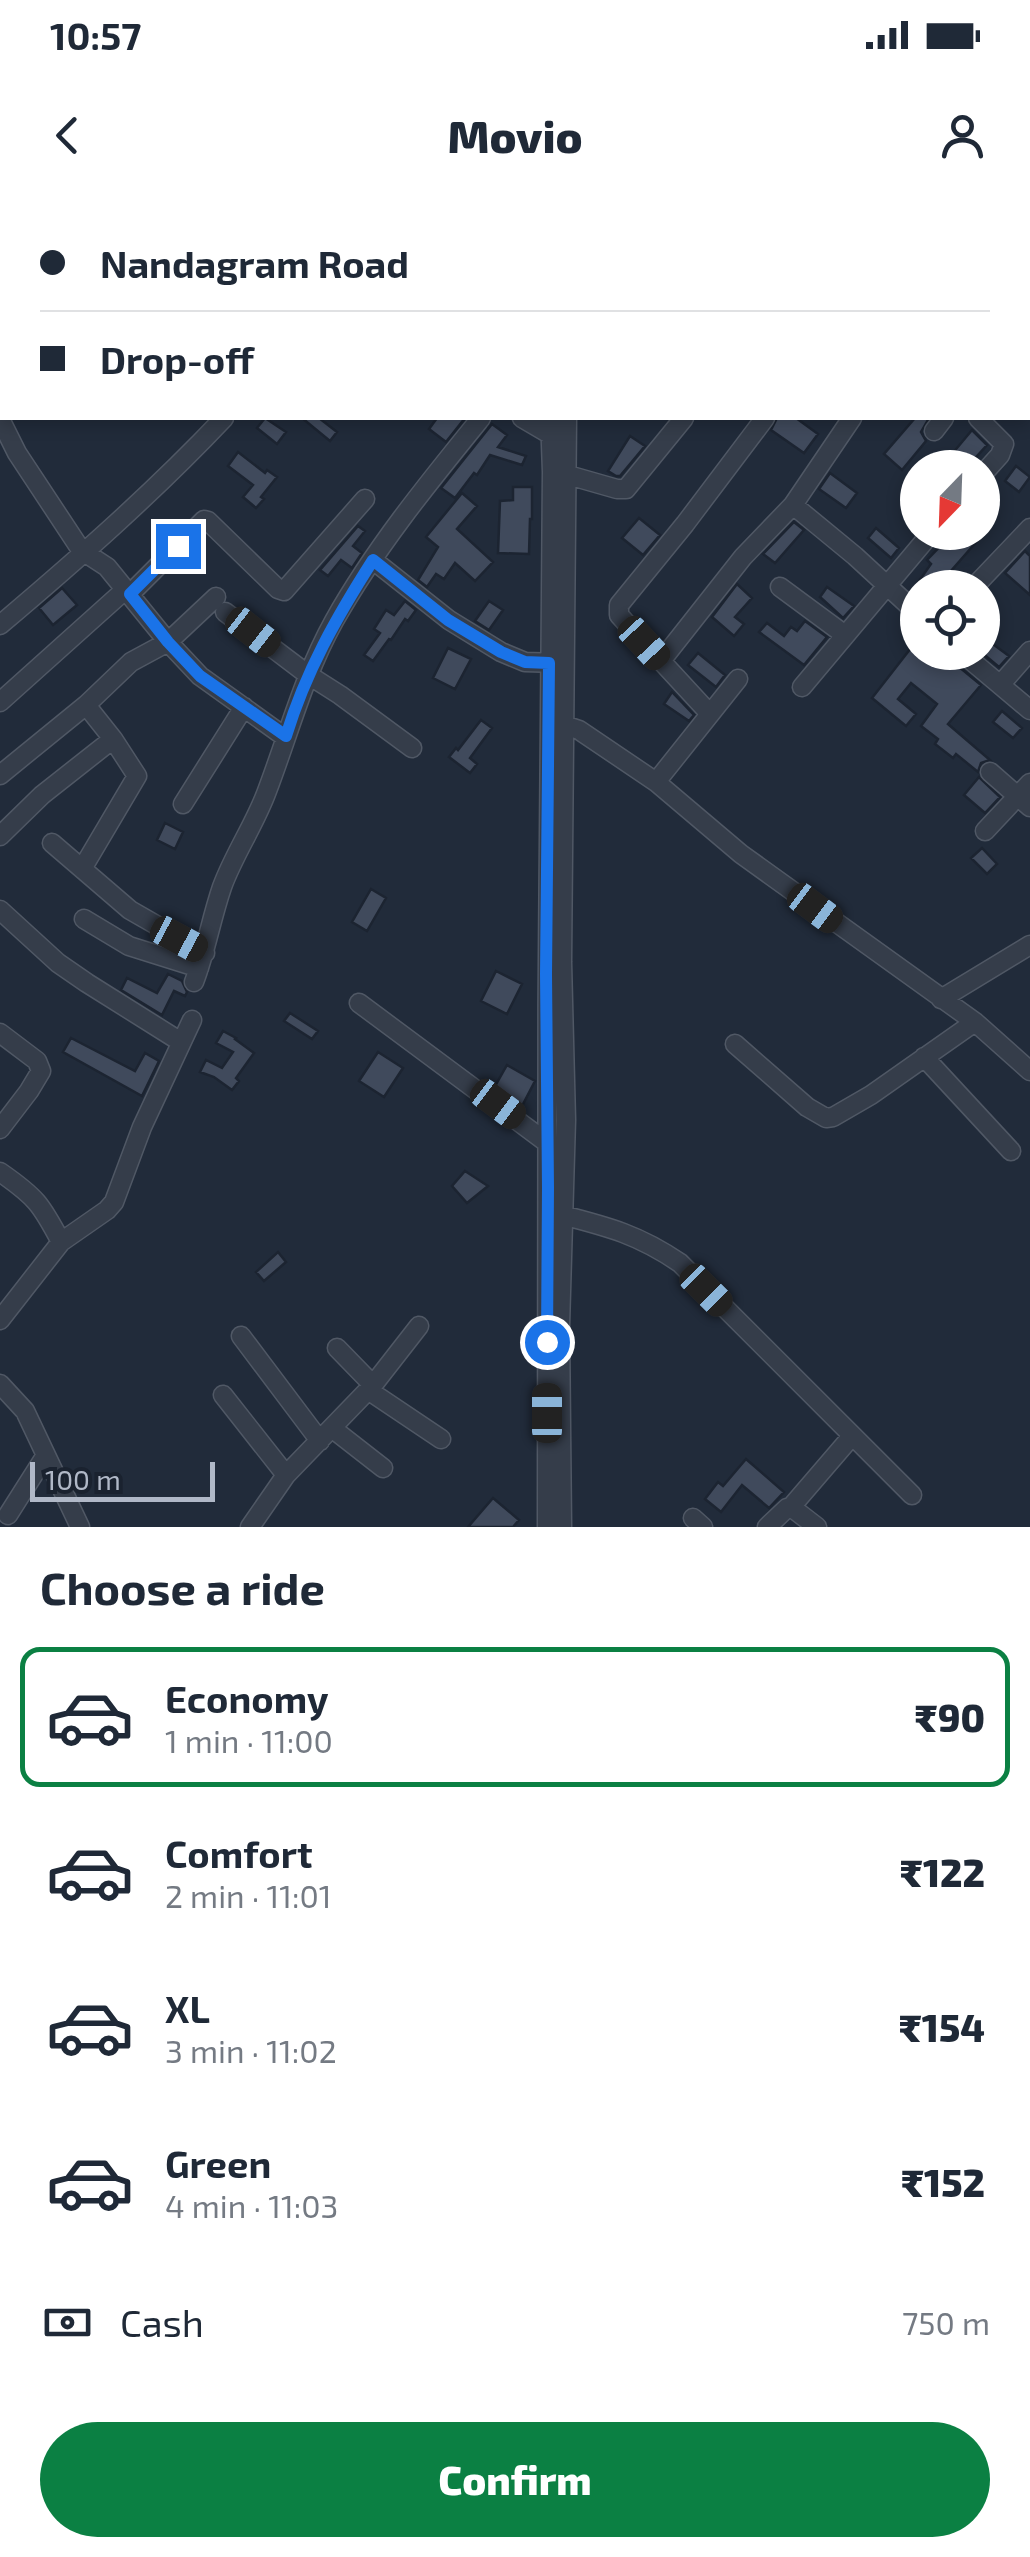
<!DOCTYPE html>
<meta charset="utf-8">
<style>
:root{--surface:#fff;--page:#f2f2f3;--text:#1f2937;--muted:#747a83;--line:#e0e1e3;--accent:#0b8043}
body{margin:0;font-family:"Exo 2",sans-serif;background:var(--page);color:var(--text);height:100vh;display:flex;flex-direction:column;font-size:38px;white-space:nowrap}
*{box-sizing:border-box;margin:0}
p{font-size:32px;color:var(--muted)}
.icon{flex:none;width:55px;height:55px;fill:none;stroke:currentColor;stroke-width:2;stroke-linecap:round;stroke-linejoin:round}
.map{position:relative;height:1327px;overflow:hidden}
.sheet{display:flex;flex-direction:column;background:var(--surface);flex:1}
.sheet>*{flex:none}
.banner{position:absolute;left:0px;top:0px;width:1030px;height:220px;box-shadow:0 5px 15px #0003;display:grid;align-content:center;height:220px;padding:0 40px;background:var(--surface)}
.needle{width:65px;rotate:203deg}
.fabs{position:absolute;left:900px;top:250px;display:grid;gap:20px}
.fabs a{display:grid;place-items:center;width:100px;height:100px;border-radius:50%;background:var(--surface);box-shadow:0 5px 15px #0003;font-size:50px}
.scale{position:absolute;left:30px;bottom:25px;width:185px;box-sizing:border-box;padding-left:10px;border:5px solid #b0b8c7;border-top:0;font-size:28px;line-height:35px;white-space:nowrap;color:#b0b8c7;-webkit-text-stroke:8px #1a222f;paint-order:stroke}
.end{position:absolute;width:45px;height:45px;margin:-22px;border:12px solid #1a73e8;background:#fff;box-shadow:0 0 0 5px #fff}
.from{border-radius:50%}
.car{position:absolute;width:30px;height:60px;margin:-30px -15px;border-radius:12px;box-shadow:0 0 8px 2px #0007;background:linear-gradient(#222 24%,#8ab4d8 0 40%,#222 0 76%,#8ab4d8 0 86%,#222 0)}
.banner b{display:flex;align-items:center;gap:35px;height:95px;font-size:38px}
.banner b+b{border-top:2px solid var(--line)}
.banner i{width:25px;height:25px;background:var(--text)}
ul{padding:0;list-style:none}
li{display:flex;align-items:center;gap:30px;height:140px;margin:0 20px 15px;padding:0 20px;border:5px solid transparent;border-radius:20px}
li div{flex:1}
li b{display:block;font-size:38px}
li em{font-style:normal;font-weight:800}
li.selected{border-color:var(--accent)}
li>.icon{width:90px;height:90px;stroke-width:1.5}
h2{padding:0 40px;font-size:45px;line-height:120px}
.pay{display:flex;align-items:center;gap:25px;height:110px;padding:0 40px;font-size:38px}
.pay p{margin-inline-start:auto}
.button{display:flex;gap:20px;margin-top:auto;padding:20px 40px}
.button a{flex:1;height:115px;border-radius:60px;background:var(--accent);color:#fff;font-size:40px;font-weight:800;line-height:115px;text-align:center}
.status{display:flex;justify-content:space-between;align-items:center;height:70px;padding:0 50px;background:var(--surface);direction:ltr}
.status svg{height:28px;fill:currentColor}
header{display:flex;justify-content:space-between;align-items:center;height:130px;padding:0 40px;background:var(--surface);font-size:45px;font-weight:800}
.map>svg:first-child{display:block}
.building{fill:#404a5c;stroke:#1c2431;stroke-width:2.5}
.lines{fill:none;stroke-linecap:round;stroke-linejoin:round}
.minor-casing{stroke:#505865;stroke-width:21}
.major-casing{stroke:#3e4654;stroke-width:26}
.minor{stroke:#353d4a;stroke-width:18}
.major{stroke:#535c6b;stroke-width:22}
.rail-casing{stroke:#576172;stroke-width:8}
.rail{stroke:#1a222f;stroke-width:4;stroke-dasharray:11;stroke-linecap:butt}
.route{stroke:#1a73e8;stroke-width:12}
</style>
<div class="status"><b>10:57</b><svg viewBox="0 0 49 12"><path d="M0 12V9h3v3zM5 12V6h3v6zM10 12V3h3v9zM15 12V0h3v12zM26 1h20v11H26zM47 4h2v5h-2z"/></svg></div>
<header><svg class="icon" aria-label="back" viewBox="0 0 24 24"><path d="M15 5l-7 7 7 7"/></svg>Movio<svg class="icon" aria-label="person" viewBox="0 0 24 24"><circle cx="12" cy="8" r="4"/><path d="M4 21q1-7 8-7t8 7"/></svg></header>
<div class="map">
<svg width="1030" height="1327" viewBox="0 0 1030 1327">
<rect width="100%" height="100%" fill="#212b3a"/>
<path class="building" d="M265 218 286 232 277 244 257 228Z
M302 218H319L337 232 330 241Z
M437 218H465L446 242 429 229Z
M777 218H796L818 234 804 253 771 230Z
M915 218H929L921 232 926 241 902 270 884 254Z
M492 224 507 235 498 247 526 256 522 265 490 255 477 275 474 273 455 298 441 288Z
M972 230 987 245 967 267 952 254Z
M630 236 645 246 620 276H616L608 271Z
M238 252 265 273 267 270 277 277 261 297 264 299 256 308 243 297 253 285 228 266Z
M1016 266 1030 277 1019 292 1005 281Z
M830 273 857 293 846 308 819 289Z
M513 287H532V319H530L529 354 498 353 500 301 513 300Z
M462 293 477 306 457 329 493 362 475 381 455 363 444 379 436 374 427 387 418 380 438 347 426 337Z
M639 318 660 335 643 355 622 338Z
M794 322 804 330 775 363 763 354Z
M358 326 365 331 353 346 362 353 352 368 341 360 328 376 320 370Z
M876 328 899 348 891 358 868 338Z
M954 332H985L936 388H914L931 364 927 360Z
M1025 351 1030 356V395L1005 373Z
M737 384 752 398 735 417 744 424 734 436 712 417Z
M827 387 854 406 843 418 820 397Z
M62 388 77 405 53 425 39 408Z
M405 401 416 410 408 421 405 419 391 440 389 439 373 461 364 455 380 433 374 429 386 410 394 415Z
M489 401 503 410 489 430 475 421Z
M805 421 827 437 804 465 759 432 767 423 784 436 791 427 797 431Z
M982 436 1009 456 999 467 981 452Z
M918 439V452H949L953 462 981 485 948 524 990 560 981 563 978 572 956 554 953 558 935 544 938 539 921 526 937 504 911 483 898 499 916 514 906 526 872 498Z
M448 448 471 459 455 489 433 478Z
M698 453 725 475 716 487 688 465Z
M672 492 694 515 689 521 664 504Z
M1002 511 1022 528 1013 538 993 522Z
M481 520 492 528 470 558 477 564 470 573 449 557 456 548 458 550Z
M979 577 1000 597 985 613 964 595Z
M165 623 183 632 175 649 157 640Z
M982 648 997 664 987 674 971 658Z
M371 689 386 698 367 731 352 722Z
M496 771 522 784 507 814 481 801Z
M168 774 182 781 187 792 185 796 174 791 162 815 121 790 127 778 157 793Z
M290 813 318 831 312 839 284 821Z
M223 831 236 838 235 839 254 853 236 878 239 881 232 890 214 877 200 872 206 860 222 868 233 852 216 843Z
M71 838 135 871 145 853 159 861 142 896 63 852Z
M378 852 403 868 384 897 359 881Z
M507 865 535 881 521 908 494 888Z
M465 971 488 986 467 1003 452 986Z
M278 1052 286 1062 264 1081 256 1072Z
M746 1259 784 1292 769 1308 742 1285 721 1312 705 1299 718 1282 723 1286Z
M493 1298 519 1320 513 1327H468Z"/>
<g class="lines">
<defs>
<path id="minor" d="M466 0 468 2
M540 0V2
M563 0V2
M842 0 845 2
M88 2 97 0
M859 2 861 0
M0 28 2 27
M1028 147 1030 149
M522 218 551 235
M978 218 1004 244 1000 255 982 275
M0 219 17 253 81 350 107 367 168 442 200 476 285 537
M934 231 944 218
M568 275 617 289H626L684 218
M793 305 855 356 918 414
M373 360 449 420 501 452 525 462 559 463
M780 387 845 435
M973 388 1030 328
M130 394 204 320 208 321 278 389 284 391 365 299
M225 412 307 474 340 495 412 548
M0 425C78 359 154 292 224 218
M961 452 1030 510
M661 461 743 357 793 305 852 218
M1000 485 1030 451
M802 487 932 332
M0 502 126 389
M710 514 627 424 619 415V405L685 324 765 218
M555 522 579 530 656 582 741 654 975 822 1030 871
M990 572 1030 607
M0 575 86 505 131 462 168 442 216 397
M656 582 738 479
M183 604 244 507
M985 631 1030 583
M0 636 42 595 113 539
M52 643 130 710 205 753
M82 669 137 576 113 539 86 505
M0 710 58 763 87 783 181 842
M84 719 129 746 199 768
M194 782C206 751 211 719 222 687 234 654 255 624 267 591 289 533 304 475 334 421 375 348 429 282 481 218
M941 799 1030 745
M359 803 546 942
M0 833 37 861 41 871 29 891 0 929
M735 844 807 907 826 918 833 917 871 895 975 822
M924 857 1011 951
M0 972C36 997 41 1004 61 1042
M562 1015C609 1027 639 1035 680 1063L912 1295
M0 1120 61 1042 107 1010 114 1002 142 927 192 820
M241 1136 320 1241
M337 1148 373 1185
M0 1184 25 1211 80 1327
M368 1190 441 1239
M223 1195 286 1275
M333 1229 383 1268
M791 1307 852 1236
M8 1315 46 1255
M693 1318 703 1327
M250 1327 286 1275 373 1185 419 1126
M547 1327C547 975 547 624 552 272L550 218
M562 1327 560 1126 566 920 562 762 567 218
M767 1327 787 1308 791 1307 817 1327"/>
<path id="major" d="M257 2 266 0
M375 2 386 0
M0 78H2
M0 105 2 104"/>
</defs>
<use href="#minor" class="minor-casing"/>
<use href="#major" class="major-casing"/>
<use href="#minor" class="minor"/>
<use href="#major" class="major"/>
<defs>
<path id="rail" d="M324 2 333 0
M359 2 368 0
M0 97H2"/>
</defs>
<use href="#rail" class="rail-casing"/>
<use href="#rail" class="rail"/>
</g>
<g class="lines">
<path class="route" d="M178 346 130 394 168 442 200 476 286 536C306 471 336 418 373 360L448 420 501 452 525 462 549 463 546 774 548 987 547 1142"/>
</g>
</svg>
<div class="fabs">
<a><svg class="needle" viewBox="-14 -14 28 28"><path d="M0-13l5 13h-10z" fill="#e53935"/><path d="M0 13l5-13h-10z" fill="#747a83"/></svg></a>
<a><svg class="icon" aria-label="locate" viewBox="0 0 24 24"><circle cx="12" cy="12" r="6"/><path d="M12 2v4M12 18v4M2 12h4M18 12h4"/></svg></a>
</div>
<div class="scale">100 m</div>
<i class="end from" style="left:547px;top:1142px"></i>
<i class="end" style="left:178px;top:346px"></i>
<i class="car" style="left:253px;top:432px;rotate:128deg"></i>
<i class="car" style="left:644px;top:443px;rotate:137deg"></i>
<i class="car" style="left:815px;top:708px;rotate:127deg"></i>
<i class="car" style="left:179px;top:739px;rotate:118deg"></i>
<i class="car" style="left:498px;top:904px;rotate:127deg"></i>
<i class="car" style="left:706px;top:1090px;rotate:135deg"></i>
<i class="car" style="left:547px;top:1213px;rotate:0deg"></i>
<div class="banner">
<b><i class="from"></i>Nandagram Road</b>
<b><i></i>Drop-off</b>
</div>
</div>
<section class="sheet">
<h2>Choose a ride</h2>
<ul>
<li class="selected"><svg class="icon" aria-label="car" viewBox="0 0 24 24"><path d="M5 17H2v-5l4-1 3-4h7l3 4 3 1v5h-3M9 17h6M6 11h13"/><circle cx="7" cy="17" r="2"/><circle cx="17" cy="17" r="2"/></svg><div><b>Economy</b><p>1 min · 11:00</p></div><em>₹90</em></li>
<li><svg class="icon" aria-label="car" viewBox="0 0 24 24"><path d="M5 17H2v-5l4-1 3-4h7l3 4 3 1v5h-3M9 17h6M6 11h13"/><circle cx="7" cy="17" r="2"/><circle cx="17" cy="17" r="2"/></svg><div><b>Comfort</b><p>2 min · 11:01</p></div><em>₹122</em></li>
<li><svg class="icon" aria-label="car" viewBox="0 0 24 24"><path d="M5 17H2v-5l4-1 3-4h7l3 4 3 1v5h-3M9 17h6M6 11h13"/><circle cx="7" cy="17" r="2"/><circle cx="17" cy="17" r="2"/></svg><div><b>XL</b><p>3 min · 11:02</p></div><em>₹154</em></li>
<li><svg class="icon" aria-label="car" viewBox="0 0 24 24"><path d="M5 17H2v-5l4-1 3-4h7l3 4 3 1v5h-3M9 17h6M6 11h13"/><circle cx="7" cy="17" r="2"/><circle cx="17" cy="17" r="2"/></svg><div><b>Green</b><p>4 min · 11:03</p></div><em>₹152</em></li>
</ul>
<div class="pay"><svg class="icon" aria-label="cash" viewBox="0 0 24 24"><path d="M3 7h18v10H3z"/><circle cx="12" cy="12" r="2"/></svg>Cash<p>750 m</p></div>
<div class="button"><a>Confirm</a></div>
</section>
